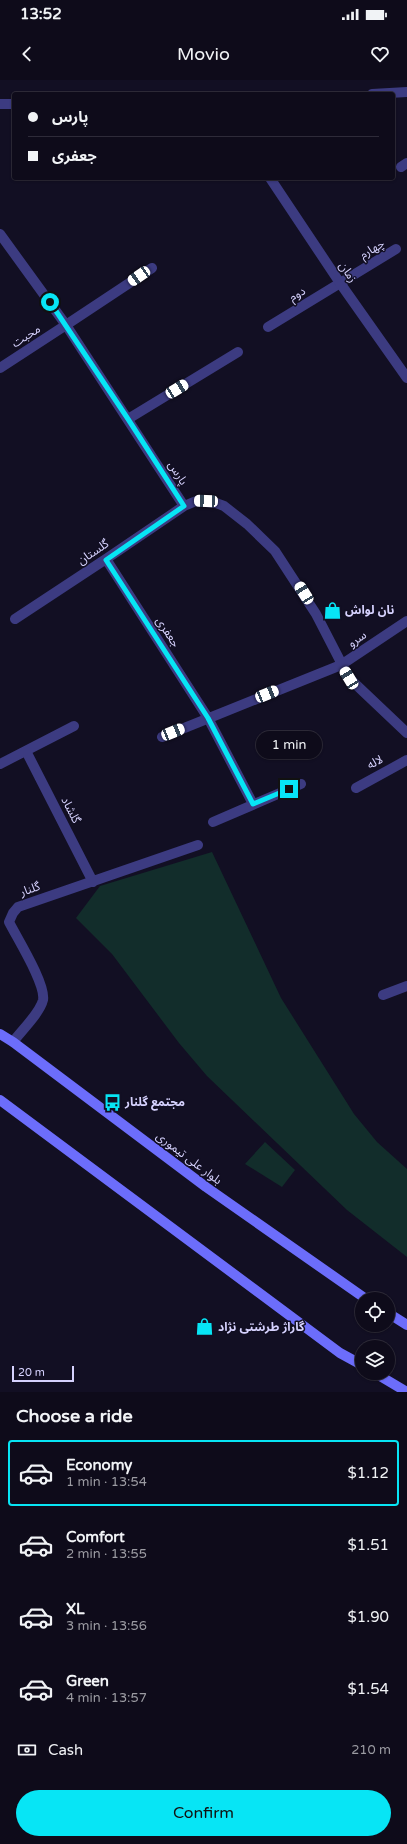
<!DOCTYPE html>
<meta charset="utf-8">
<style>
:root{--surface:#0e0b1a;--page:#1c1927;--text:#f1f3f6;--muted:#9b9ba2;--line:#2e2b39;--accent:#07e5f5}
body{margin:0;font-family:"Varela Round","Noto Sans Arabic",sans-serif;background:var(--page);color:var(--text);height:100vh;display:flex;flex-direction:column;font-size:15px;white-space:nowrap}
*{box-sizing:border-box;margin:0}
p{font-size:13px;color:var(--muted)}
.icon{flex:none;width:22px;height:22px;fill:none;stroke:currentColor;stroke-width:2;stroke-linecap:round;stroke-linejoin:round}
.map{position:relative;height:1312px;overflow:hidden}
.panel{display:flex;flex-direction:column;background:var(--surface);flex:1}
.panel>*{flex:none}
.hud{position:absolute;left:12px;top:12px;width:383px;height:88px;border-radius:4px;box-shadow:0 1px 3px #0004,0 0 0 1px var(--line);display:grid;align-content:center;height:88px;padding:0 16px;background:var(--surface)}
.fabs{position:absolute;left:355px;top:1212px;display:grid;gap:8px}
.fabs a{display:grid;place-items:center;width:40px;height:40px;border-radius:50%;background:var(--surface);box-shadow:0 1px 3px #0004,0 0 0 1px var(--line);font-size:20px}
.scale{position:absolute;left:12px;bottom:10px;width:62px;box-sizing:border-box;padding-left:4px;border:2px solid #d6d2fe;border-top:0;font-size:11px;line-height:14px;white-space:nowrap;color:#d6d2fe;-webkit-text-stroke:3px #120f23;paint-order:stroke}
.end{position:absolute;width:18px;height:18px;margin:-9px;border:5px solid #07e5f5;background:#111;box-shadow:0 0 0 2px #111}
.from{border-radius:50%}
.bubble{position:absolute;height:28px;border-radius:14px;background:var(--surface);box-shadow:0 1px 3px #0004,0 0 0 1px var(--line);font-size:13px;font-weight:600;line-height:28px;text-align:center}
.car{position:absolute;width:12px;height:24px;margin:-12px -6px;border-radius:5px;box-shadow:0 0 3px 1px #0007;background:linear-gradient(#fff 24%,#345 0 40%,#fff 0 76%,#345 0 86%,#fff 0)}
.hud b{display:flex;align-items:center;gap:14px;height:38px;font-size:15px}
.hud b+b{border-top:1px solid var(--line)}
.hud i{width:10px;height:10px;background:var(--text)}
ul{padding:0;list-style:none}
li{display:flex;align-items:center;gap:12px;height:66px;margin:0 8px 6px;padding:0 8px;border:2px solid transparent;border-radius:4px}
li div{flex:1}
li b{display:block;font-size:15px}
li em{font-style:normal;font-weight:600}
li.active{border-color:var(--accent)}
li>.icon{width:36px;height:36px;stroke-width:1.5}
h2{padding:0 16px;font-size:18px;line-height:48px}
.pay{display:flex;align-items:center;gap:10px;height:44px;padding:0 16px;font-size:15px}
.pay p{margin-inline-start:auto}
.cta{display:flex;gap:8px;margin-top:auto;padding:8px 16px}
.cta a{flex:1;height:46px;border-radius:24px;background:var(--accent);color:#111;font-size:16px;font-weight:600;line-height:46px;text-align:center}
.status{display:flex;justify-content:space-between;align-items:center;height:28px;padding:0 20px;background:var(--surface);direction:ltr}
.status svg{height:11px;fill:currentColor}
header{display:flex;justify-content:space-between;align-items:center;height:52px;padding:0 16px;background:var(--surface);font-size:18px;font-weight:600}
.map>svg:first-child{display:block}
.green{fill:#122d2b}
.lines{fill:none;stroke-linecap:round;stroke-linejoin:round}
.lane{stroke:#3c3b81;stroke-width:10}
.street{stroke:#3c3b81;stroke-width:10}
.secondary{stroke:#6c6dfb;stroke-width:10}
.route{stroke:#07e5f5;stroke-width:5}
.labels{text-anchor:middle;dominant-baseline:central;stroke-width:3;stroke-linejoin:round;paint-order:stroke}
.street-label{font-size:12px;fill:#d6d2fe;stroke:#120f23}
.poi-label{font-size:12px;font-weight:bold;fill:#d6d2fe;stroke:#120f23;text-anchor:start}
</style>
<div class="status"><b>13:52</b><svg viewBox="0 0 49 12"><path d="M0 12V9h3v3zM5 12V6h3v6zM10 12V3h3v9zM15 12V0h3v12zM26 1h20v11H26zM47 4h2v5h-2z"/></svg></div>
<header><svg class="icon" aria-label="back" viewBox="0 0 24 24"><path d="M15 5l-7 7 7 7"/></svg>Movio<svg class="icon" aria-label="heart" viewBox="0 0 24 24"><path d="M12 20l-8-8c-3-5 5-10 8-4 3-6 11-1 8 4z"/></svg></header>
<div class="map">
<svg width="407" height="1312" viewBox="0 0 407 1312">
<rect width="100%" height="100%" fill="#120f23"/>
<path class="green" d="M212 772 281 918 354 1034 377 1062 407 1089V1177L347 1130 207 996 179 963 112 874 76 838 100 806Z
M265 1062 295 1090 282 1107 245 1084Z"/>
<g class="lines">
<path class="lane" d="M401 87 407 83
M66 245 152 188
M268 247 396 169
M128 339 238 272
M341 585 407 541
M356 708 407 680"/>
<path class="street" d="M372 14 407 12
M0 24H14
M270 98 340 203 407 298
M0 154 66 245 184 426
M0 288 66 245
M106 479 208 638 253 724
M15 539 106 479 184 426 196 421 216 423 224 426 247 444 275 471 316 534 349 598 407 653
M162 657 341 585
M26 671 93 802
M0 684 74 646
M213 742 301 704
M383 915 407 906
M13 962C21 951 40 933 43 920 46 904 17 858 9 842L13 833 18 827 198 765"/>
<path class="secondary" d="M0 954 13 962 206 1107 366 1219
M0 1020 340 1273 362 1285
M388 1233 407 1245
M375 1293 407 1312"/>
</g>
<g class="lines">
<path class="route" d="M50 222 128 339 184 426 106 480 208 638 253 724 289 709"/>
</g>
<defs>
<symbol id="shop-bare" viewBox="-9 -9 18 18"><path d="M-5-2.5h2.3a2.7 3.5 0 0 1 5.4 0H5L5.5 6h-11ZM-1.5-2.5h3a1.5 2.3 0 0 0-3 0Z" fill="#07e5f5" stroke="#120f23" stroke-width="2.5" paint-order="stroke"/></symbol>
<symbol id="bus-bare" viewBox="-9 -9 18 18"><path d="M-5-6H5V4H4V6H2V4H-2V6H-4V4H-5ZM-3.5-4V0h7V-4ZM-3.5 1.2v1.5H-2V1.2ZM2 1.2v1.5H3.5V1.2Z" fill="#07e5f5" stroke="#120f23" stroke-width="2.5" paint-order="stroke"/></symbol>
</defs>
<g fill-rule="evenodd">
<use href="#shop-bare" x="320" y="518" width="25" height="25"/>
<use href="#bus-bare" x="100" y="1010" width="25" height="25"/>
<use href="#shop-bare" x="192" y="1234" width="25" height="25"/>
</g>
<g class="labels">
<g class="street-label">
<text transform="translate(372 169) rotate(-31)">چهارم</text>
<text transform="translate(348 192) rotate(56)">زمان</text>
<text transform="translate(297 214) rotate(-32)">دوم</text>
<text transform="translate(26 256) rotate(-33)">محبت</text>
<text transform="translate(178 393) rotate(58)">پارس</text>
<text transform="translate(93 472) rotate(-34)">گلستان</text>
<text transform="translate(168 552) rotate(57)">جعفری</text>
<text transform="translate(357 559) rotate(-34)">سرو</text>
<text transform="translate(375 682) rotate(-28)">لاله</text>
<text transform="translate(71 730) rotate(63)">گلشاد</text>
<text transform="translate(30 809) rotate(-19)">گلنار</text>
<text transform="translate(189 1078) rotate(37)">بلوار علی تیموری</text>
</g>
<g class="poi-label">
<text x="345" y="530">نان لواش</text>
<text x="125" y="1022">مجتمع گلنار</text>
<text x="218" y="1247">گاراژ طرشتی نژاد</text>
</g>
</g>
</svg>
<div class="fabs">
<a><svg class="icon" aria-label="locate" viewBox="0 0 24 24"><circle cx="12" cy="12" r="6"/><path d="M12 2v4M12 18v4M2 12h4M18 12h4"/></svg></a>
<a><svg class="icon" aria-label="layers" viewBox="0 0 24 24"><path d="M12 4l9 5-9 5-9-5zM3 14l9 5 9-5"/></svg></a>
</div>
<div class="scale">20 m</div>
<i class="end from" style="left:50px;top:222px"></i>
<i class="end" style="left:289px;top:709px"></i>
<div class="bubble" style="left:256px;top:651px;width:66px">1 min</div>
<i class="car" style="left:139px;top:196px;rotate:236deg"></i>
<i class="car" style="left:177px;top:309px;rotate:59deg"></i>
<i class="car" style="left:206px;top:421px;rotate:272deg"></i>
<i class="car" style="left:304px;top:513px;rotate:328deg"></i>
<i class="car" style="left:349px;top:598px;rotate:329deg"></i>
<i class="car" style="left:267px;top:614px;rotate:68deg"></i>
<i class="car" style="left:173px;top:652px;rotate:68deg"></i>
<div class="hud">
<b><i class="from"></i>پارس</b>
<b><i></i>جعفری</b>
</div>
</div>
<section class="panel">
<h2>Choose a ride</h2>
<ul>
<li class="active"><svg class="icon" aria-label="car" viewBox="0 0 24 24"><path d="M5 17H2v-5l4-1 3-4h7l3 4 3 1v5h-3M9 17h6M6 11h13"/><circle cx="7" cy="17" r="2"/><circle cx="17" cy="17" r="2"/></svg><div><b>Economy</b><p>1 min · 13:54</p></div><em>$1.12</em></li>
<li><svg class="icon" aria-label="car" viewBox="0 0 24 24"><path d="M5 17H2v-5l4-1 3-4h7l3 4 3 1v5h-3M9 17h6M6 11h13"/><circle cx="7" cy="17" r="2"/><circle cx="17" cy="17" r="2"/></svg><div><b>Comfort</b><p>2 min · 13:55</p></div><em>$1.51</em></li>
<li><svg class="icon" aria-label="car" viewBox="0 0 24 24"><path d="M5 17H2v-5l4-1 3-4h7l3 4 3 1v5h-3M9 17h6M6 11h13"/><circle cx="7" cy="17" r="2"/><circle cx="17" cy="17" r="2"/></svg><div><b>XL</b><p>3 min · 13:56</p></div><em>$1.90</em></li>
<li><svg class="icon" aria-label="car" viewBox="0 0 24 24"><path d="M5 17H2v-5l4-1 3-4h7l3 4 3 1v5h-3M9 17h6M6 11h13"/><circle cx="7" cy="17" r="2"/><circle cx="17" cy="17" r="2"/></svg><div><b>Green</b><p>4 min · 13:57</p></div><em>$1.54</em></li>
</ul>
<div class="pay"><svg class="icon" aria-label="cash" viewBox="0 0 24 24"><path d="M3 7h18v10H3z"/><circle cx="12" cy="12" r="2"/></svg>Cash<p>210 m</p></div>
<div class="cta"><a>Confirm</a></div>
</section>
